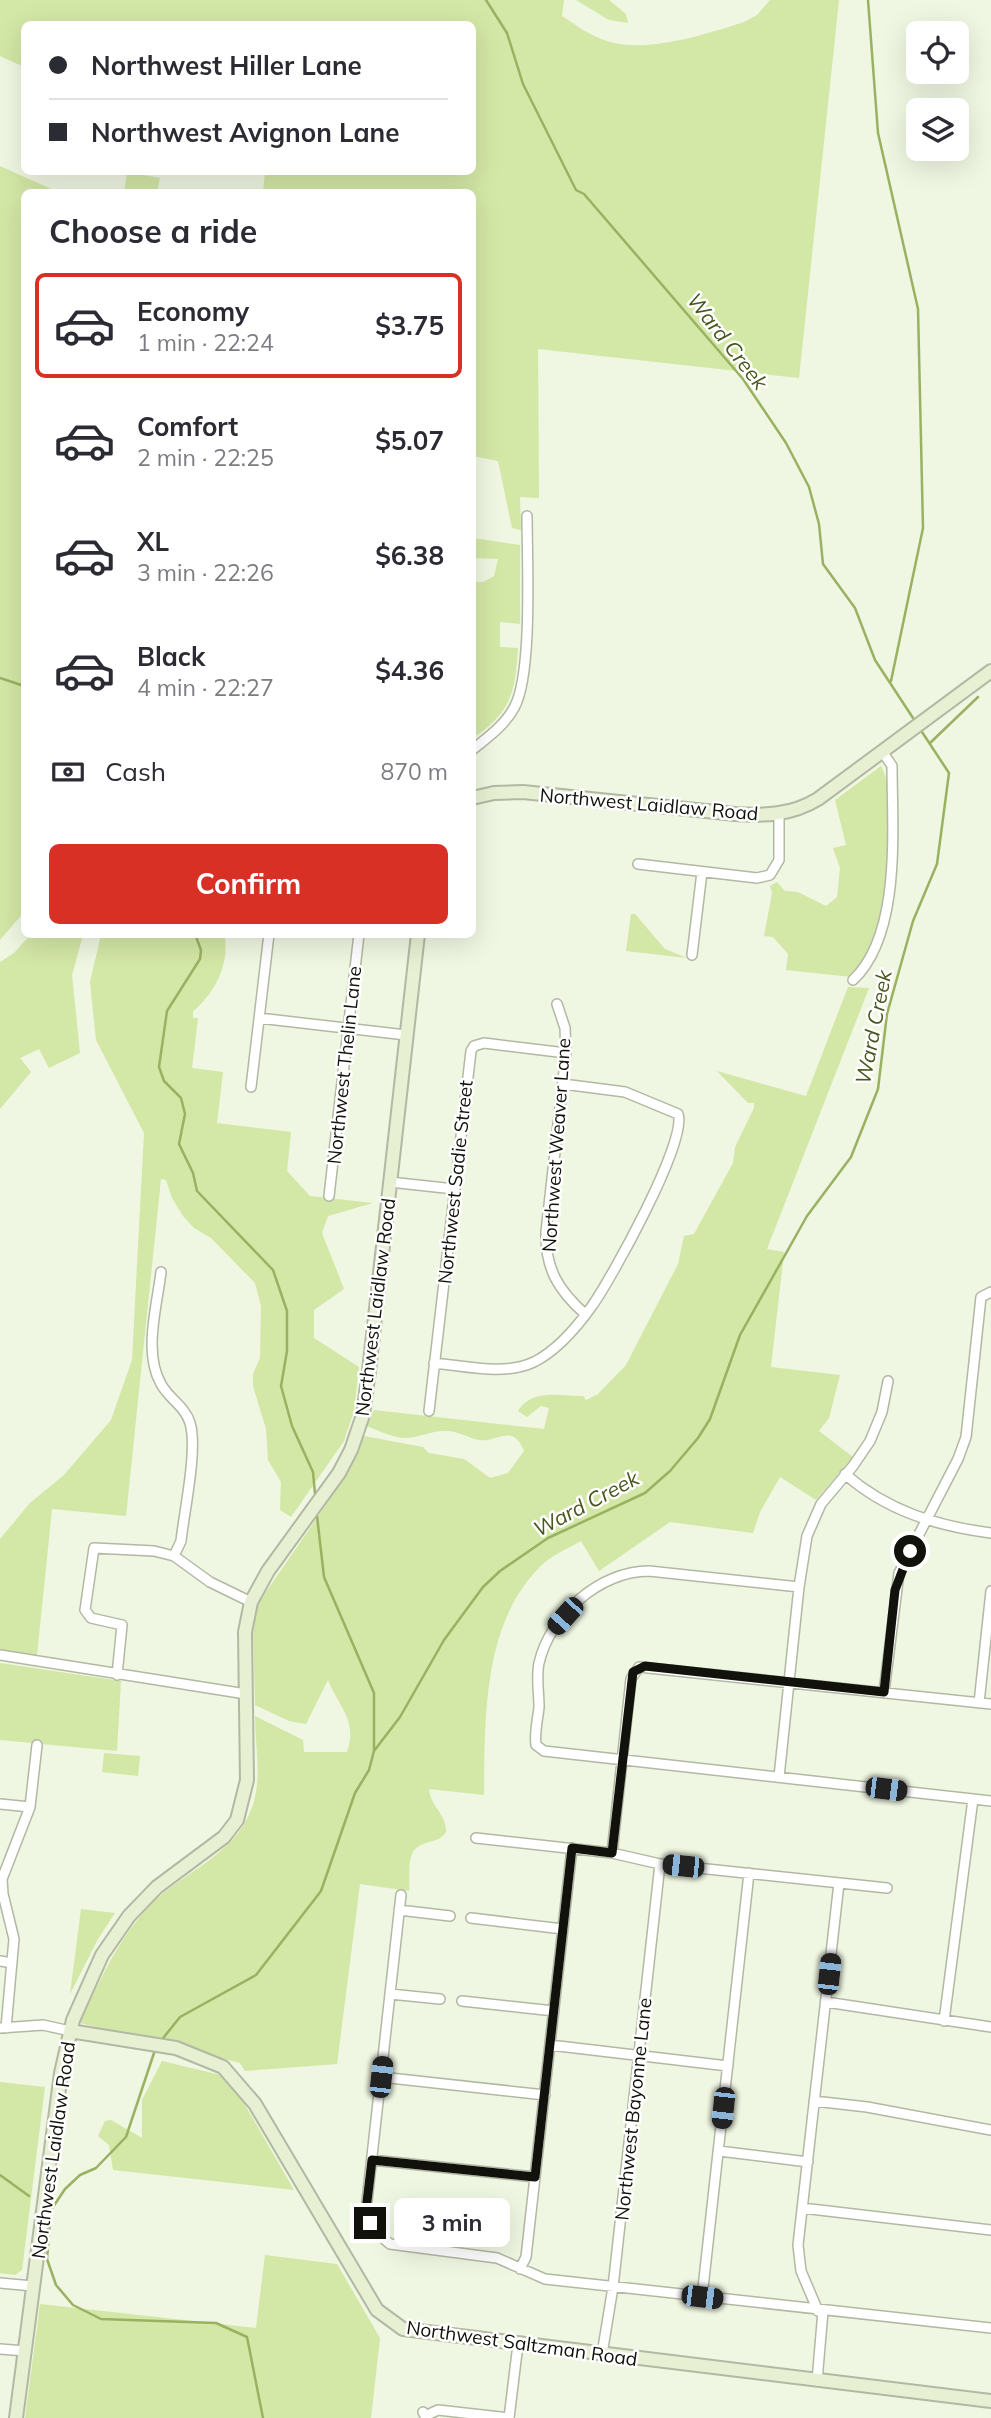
<!DOCTYPE html>
<meta charset="utf-8">
<style>
:root{--surface:#fff;--page:#f7f7f7;--text:#2b2b33;--muted:#7c7c81;--line:#e1e1e2;--accent:#d93025}
body{margin:0;font-family:Mulish,sans-serif;background:var(--page);color:var(--text);height:100vh;display:flex;flex-direction:column;font-size:26px;white-space:nowrap}
*{box-sizing:border-box;margin:0}
p{font-size:23px;color:var(--muted)}
.icon{flex:none;width:38px;height:38px;fill:none;stroke:currentColor;stroke-width:2;stroke-linecap:round;stroke-linejoin:round}
.map{position:relative;flex:1;overflow:hidden}
.details{position:absolute;left:21px;top:189px;width:455px;height:749px;display:flex;flex-direction:column;background:var(--surface);border-radius:10px;box-shadow:0 7px 28px #0002}
.details>*{flex:none}
.guide{position:absolute;left:21px;top:21px;width:455px;height:154px;border-radius:10px;box-shadow:0 7px 28px #0002;display:grid;align-content:center;height:154px;padding:0 28px;background:var(--surface)}
.controls{position:absolute;left:906px;top:21px;display:grid;gap:14px}
.controls a{display:grid;place-items:center;width:63px;height:63px;border-radius:10px;background:var(--surface);box-shadow:0 7px 28px #0002;font-size:35px}
.end{position:absolute;width:32px;height:32px;margin:-16px;border:9px solid #10120b;background:#fff;box-shadow:0 0 0 4px #fff}
.from{border-radius:50%}
.bubble{position:absolute;height:49px;border-radius:10px;background:var(--surface);box-shadow:0 7px 28px #0002;font-size:23px;font-weight:700;line-height:49px;text-align:center}
.car{position:absolute;width:21px;height:42px;margin:-21px -10px;border-radius:9px;box-shadow:0 0 5px 2px #0007;background:linear-gradient(#222 24%,#8ab4d8 0 40%,#222 0 76%,#8ab4d8 0 86%,#222 0)}
.guide b{display:flex;align-items:center;gap:24px;height:66px;font-size:26px}
.guide b+b{border-top:2px solid var(--line)}
.guide i{width:18px;height:18px;background:var(--text)}
ul{padding:0;list-style:none}
li{display:flex;align-items:center;gap:21px;height:105px;margin:0 14px 10px;padding:0 14px;border:4px solid transparent;border-radius:10px}
li div{flex:1}
li b{display:block;font-size:26px}
li em{font-style:normal;font-weight:700}
li.current{border-color:var(--accent)}
li>.icon{width:63px;height:63px;stroke-width:1.5}
h2{padding:0 28px;font-size:32px;line-height:84px}
.pay{display:flex;align-items:center;gap:18px;height:77px;padding:0 28px;font-size:26px}
.pay p{margin-inline-start:auto}
.cta{display:flex;gap:14px;margin-top:auto;padding:14px 28px}
.cta a{flex:1;height:80px;border-radius:10px;background:var(--accent);color:#fff;font-size:28px;font-weight:700;line-height:80px;text-align:center}
.map>svg:first-child{display:block}
.green{fill:#d3e7a6}
.lines{fill:none;stroke-linecap:round;stroke-linejoin:round}
.stream{stroke:#9ab162;stroke-width:2.5}
.street-casing{stroke:#b2b8a4;stroke-width:12}
.secondary-casing{stroke:#b2b8a4;stroke-width:16}
.street{stroke:#fff;stroke-width:9}
.secondary{stroke:#e8f0d3;stroke-width:12}
.route{stroke:#10120b;stroke-width:9}
.labels{text-anchor:middle;dominant-baseline:central;stroke-width:5;stroke-linejoin:round;paint-order:stroke}
.street-label{font-size:19px;fill:#10120b;stroke:#fff}
.water-label{font-size:21px;font-style:italic;fill:#48571e;stroke:#fff}
</style>
<div class="map">
<svg width="991" height="2418" viewBox="0 0 991 2418">
<rect width="100%" height="100%" fill="#eff6e1"/>
<path class="green" d="M0 0H564L562 16C577 26 592 37 610 42 647 53 707 34 744 22L757 15 770 0H839L799 378 538 349 539 498 520 497 521 530 512 528 498 461 473 456 472 192H263L265 172H472V24H24V67L0 56Z
M576 0H609L626 14 628 23 609 20Z
M0 166 58 192H24V912L0 940Z
M127 172 160 178 157 192H124Z
M473 538 520 545V624L500 622V647L518 648C515 689 513 710 477 735L472 734 473 582H483L494 576 498 559 473 558Z
M881 766C890 782 888 800 888 818 890 876 887 929 852 977L786 970 788 954 773 937 764 936 772 893 770 886 777 882 785 891 798 892 826 906 837 897 840 868 833 848 846 845 835 800Z
M631 914H635L665 949 687 958 626 951Z
M30 935H83L72 975 80 1053 49 1068 39 1049 20 1058 31 1072 0 1109V962L14 953Z
M101 935H231L232 938H225C229 965 214 994 193 1011V1018H198L192 1068 223 1072 217 1123 291 1132 287 1171 310 1196 373 1203 328 1216 322 1233 344 1289 314 1310V1338L359 1367 354 1411 344 1441 291 1517 280 1510 281 1482 268 1460 266 1429 253 1386V1374L260 1358 261 1306 255 1283 211 1238 194 1228 183 1216 172 1198 166 1180 161 1179 126 1516 52 1509 37 1655 0 1651V1539L30 1503 64 1475 111 1420 132 1360 144 1133 96 1040 90 982Z
M848 987 869 988 767 1249 784 1252 771 1367 840 1375 829 1418 819 1431 853 1457 816 1500 780 1477 760 1512 753 1533 670 1522 599 1571 581 1541C569 1548 554 1554 544 1563 482 1620 485 1717 484 1795L429 1789C430 1806 447 1815 446 1832 438 1846 416 1838 411 1857 408 1866 410 1880 409 1891L360 1884 337 2064 245 2071 240 2063 80 2023C100 1980 118 1939 151 1904 184 1872 234 1855 251 1810 263 1781 255 1747 255 1716L303 1740 304 1752H347C358 1721 339 1707 328 1680L306 1724 289 1721 255 1705 253 1625 259 1602 346 1476 364 1436 423 1447 429 1453 464 1459 490 1478 508 1473 524 1451C513 1422 496 1443 479 1440 468 1438 458 1431 447 1431 432 1430 419 1438 404 1438 391 1437 379 1431 367 1426L374 1410 544 1429 549 1408 541 1406 527 1417 518 1411C532 1388 561 1396 583 1396L586 1400 598 1394 626 1365 678 1264 684 1236 694 1234 733 1163 735 1147 754 1108V1103H748L717 1071 806 1096Z
M0 1663 121 1681 117 1751 0 1740Z
M104 1753 140 1756 138 1776 102 1772Z
M81 1909 115 1913 98 1939 70 1994Z
M162 2061 229 2077 294 2190 113 2170 109 2145 98 2136 105 2121 111 2120 142 2138V2100Z
M0 2082 45 2087 22 2270 15 2275 0 2273Z
M265 2255 337 2264 380 2338 371 2418H25L40 2304 256 2328Z"/>
<g class="lines">
<path class="stream" d="M486 0 507 33 523 84 576 190 584 194 743 379 786 443 809 487 819 524 823 564 855 608 875 660 913 718
M868 0 878 133 918 309 923 528 891 681
M0 678 24 686
M930 743 978 697
M195 934 201 950 200 959 167 1011 159 1067 164 1081 181 1098 185 1114 179 1144 193 1173 197 1191 273 1270 287 1311V1351L281 1386 292 1426 313 1472 315 1494
M317 1516 324 1577 374 1693V1750
M160 2042 180 2017 256 1975 321 1891 355 1793 369 1770 374 1751 400 1717 444 1640 483 1587 500 1571 548 1538 645 1493 670 1471 698 1438 710 1419 740 1335 807 1216 851 1157 878 1089 887 1014 913 921 937 864 949 773 922 732
M155 2050 126 2137 96 2168 80 2175 65 2189 51 2210 47 2259 56 2285 73 2305 101 2319 216 2323 247 2337 263 2418
M0 2175 29 2196"/>
<defs>
<path id="street" d="M472 750C488 737 504 726 514 708 533 675 527 558 527 516
M638 864 757 878 770 875 779 860V813
M692 955 702 872
M853 980C902 934 892 827 892 766L882 751
M557 1004 565 1028 566 1053 546 1232C545 1269 559 1291 585 1314
M259 1018 406 1035
M251 1087 269 934
M390 1182 454 1189
M329 1196 359 934
M161 1272C157 1306 143 1353 161 1384 169 1399 185 1406 190 1423 198 1449 184 1512 181 1541L174 1556
M434 1363C466 1366 504 1376 534 1362 558 1350 577 1327 592 1306 611 1279 688 1141 678 1114L625 1092 563 1084
M429 1411 471 1051 474 1046 484 1043 566 1053
M845 1474C887 1511 937 1526 991 1533
M799 1587 649 1571C600 1571 550 1615 539 1663 536 1677 539 1692 539 1707 538 1719 534 1733 536 1745L544 1751 991 1801
M0 1655 246 1694
M117 1675 122 1625 91 1618 85 1610 94 1548 154 1551 174 1556 210 1582 251 1602
M884 1692 899 1573 958 1459 966 1437 981 1297 991 1292
M979 1703 991 1591
M779 1777 799 1587 807 1536 821 1504 853 1466 870 1441 882 1412 888 1381
M0 1804 30 1807
M476 1838 612 1853 660 1864 887 1888
M612 1853 631 1679 639 1667 991 1704
M401 1895 366 2210 376 2232 390 2244 497 2258 545 2279 991 2328
M399 1910 450 1916
M471 1918 563 1929
M0 1961 12 1963
M390 1994 440 1999
M462 2001 554 2011
M826 2002 991 2027
M944 2021 973 1799
M0 2028 43 2025 70 2031
M6 2028 14 1939 3 1894 2 1879 30 1807 37 1745
M550 2045 728 2066
M381 2077 545 2095
M814 2101 867 2107 991 2130
M719 2151 808 2162
M372 2160 535 2177
M802 2208 991 2230
M520 2269 526 2257 572 1848
M0 2283 33 2286
M702 2297 749 1873
M818 2311 801 2271 798 2245 839 1883
M0 2349 25 2351
M602 2354 613 2287 660 1864
M817 2381 823 2311
M423 2412 425 2416 438 2410 509 2418
M509 2418 518 2344"/>
<path id="secondary" d="M472 798 494 793 523 792 735 814C764 816 792 815 818 799L991 671
M70 2031 176 2048 223 2067 255 2104 377 2310 403 2329 991 2401
M16 2418 61 2073 73 2020 102 1955 129 1916 157 1887 224 1837 237 1820 247 1780 245 1632 251 1602 268 1571 339 1473 351 1450 363 1415 369 1371 418 934"/>
</defs>
<use href="#street" class="street-casing"/>
<use href="#secondary" class="secondary-casing"/>
<use href="#street" class="street"/>
<use href="#secondary" class="secondary"/>
</g>
<g class="lines">
<path class="route" d="M370 2223 366 2210 372 2160 535 2177 572 1848 612 1853 633 1672 645 1666 884 1692 895 1590 910 1551"/>
</g>
<g class="labels">
<g class="street-label">
<text transform="translate(649 804) rotate(5)">Northwest Laidlaw Road</text>
<text transform="translate(344 1065) rotate(-84)">Northwest Thelin Lane</text>
<text transform="translate(556 1145) rotate(-86)">Northwest Weaver Lane</text>
<text transform="translate(455 1182) rotate(-84)">Northwest Sadie Street</text>
<text transform="translate(375 1307) rotate(-83)">Northwest Laidlaw Road</text>
<text transform="translate(633 2109) rotate(-84)">Northwest Bayonne Lane</text>
<text transform="translate(53 2150) rotate(-82)">Northwest Laidlaw Road</text>
<text transform="translate(522 2343) rotate(8)">Northwest Saltzman Road</text>
</g>
<g class="water-label">
<text transform="translate(728 341) rotate(52)">Ward Creek</text>
<text transform="translate(873 1027) rotate(-79)">Ward Creek</text>
<text transform="translate(586 1503) rotate(-28)">Ward Creek</text>
</g>
</g>
</svg>
<div class="controls">
<a><svg class="icon" aria-label="locate" viewBox="0 0 24 24"><circle cx="12" cy="12" r="6"/><path d="M12 2v4M12 18v4M2 12h4M18 12h4"/></svg></a>
<a><svg class="icon" aria-label="layers" viewBox="0 0 24 24"><path d="M12 4l9 5-9 5-9-5zM3 14l9 5 9-5"/></svg></a>
</div>
<i class="end from" style="left:910px;top:1551px"></i>
<i class="end" style="left:370px;top:2223px"></i>
<div class="bubble" style="left:394px;top:2198px;width:116px">3 min</div>
<i class="car" style="left:565px;top:1616px;rotate:222deg"></i>
<i class="car" style="left:886px;top:1789px;rotate:97deg"></i>
<i class="car" style="left:683px;top:1866px;rotate:276deg"></i>
<i class="car" style="left:829px;top:1974px;rotate:6deg"></i>
<i class="car" style="left:381px;top:2077px;rotate:6deg"></i>
<i class="car" style="left:723px;top:2108px;rotate:186deg"></i>
<i class="car" style="left:702px;top:2297px;rotate:97deg"></i>
<div class="guide">
<b><i class="from"></i>Northwest Hiller Lane</b>
<b><i></i>Northwest Avignon Lane</b>
</div>
<section class="details">
<h2>Choose a ride</h2>
<ul>
<li class="current"><svg class="icon" aria-label="car" viewBox="0 0 24 24"><path d="M5 17H2v-5l4-1 3-4h7l3 4 3 1v5h-3M9 17h6M6 11h13"/><circle cx="7" cy="17" r="2"/><circle cx="17" cy="17" r="2"/></svg><div><b>Economy</b><p>1 min · 22:24</p></div><em>$3.75</em></li>
<li><svg class="icon" aria-label="car" viewBox="0 0 24 24"><path d="M5 17H2v-5l4-1 3-4h7l3 4 3 1v5h-3M9 17h6M6 11h13"/><circle cx="7" cy="17" r="2"/><circle cx="17" cy="17" r="2"/></svg><div><b>Comfort</b><p>2 min · 22:25</p></div><em>$5.07</em></li>
<li><svg class="icon" aria-label="car" viewBox="0 0 24 24"><path d="M5 17H2v-5l4-1 3-4h7l3 4 3 1v5h-3M9 17h6M6 11h13"/><circle cx="7" cy="17" r="2"/><circle cx="17" cy="17" r="2"/></svg><div><b>XL</b><p>3 min · 22:26</p></div><em>$6.38</em></li>
<li><svg class="icon" aria-label="car" viewBox="0 0 24 24"><path d="M5 17H2v-5l4-1 3-4h7l3 4 3 1v5h-3M9 17h6M6 11h13"/><circle cx="7" cy="17" r="2"/><circle cx="17" cy="17" r="2"/></svg><div><b>Black</b><p>4 min · 22:27</p></div><em>$4.36</em></li>
</ul>
<div class="pay"><svg class="icon" aria-label="cash" viewBox="0 0 24 24"><path d="M3 7h18v10H3z"/><circle cx="12" cy="12" r="2"/></svg>Cash<p>870 m</p></div>
<div class="cta"><a>Confirm</a></div>
</section>
</div>
